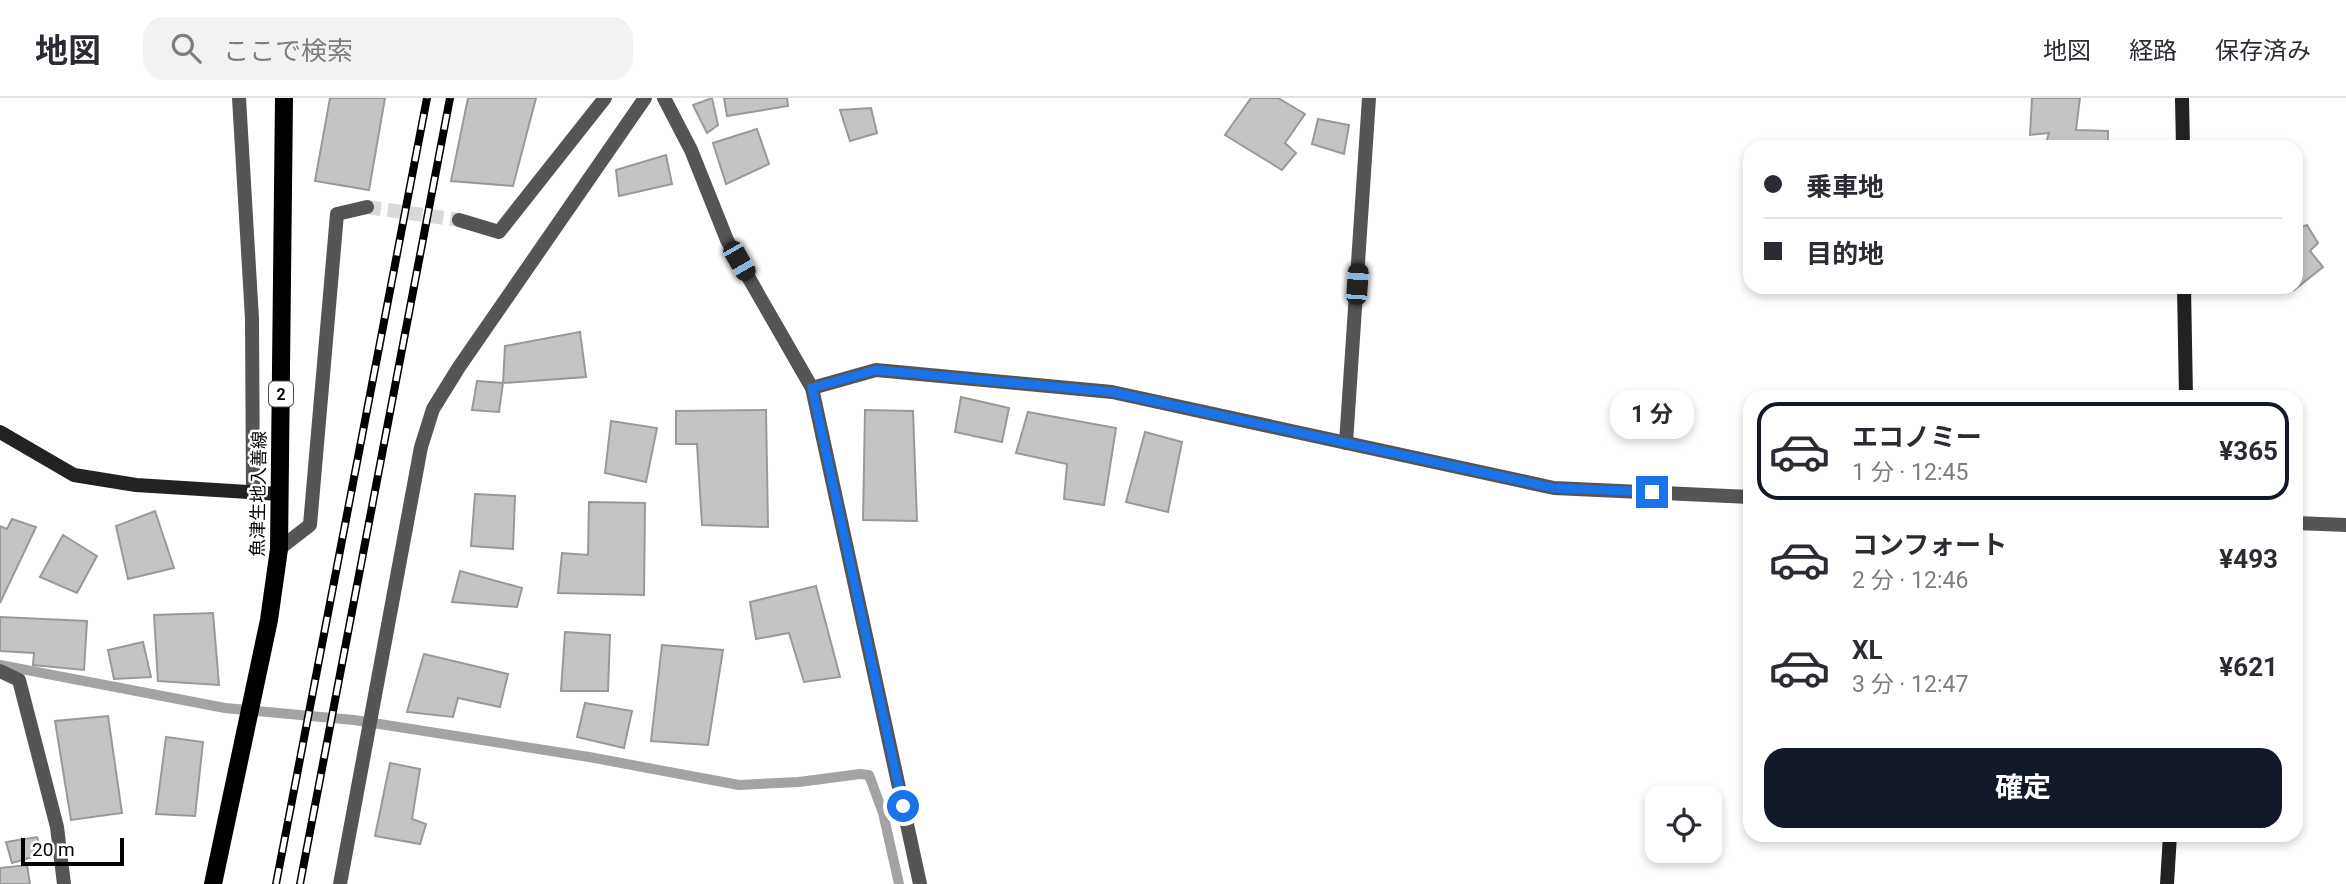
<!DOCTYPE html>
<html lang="ja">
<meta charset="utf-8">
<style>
:root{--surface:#fff;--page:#f2f2f3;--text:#2b2b33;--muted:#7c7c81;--line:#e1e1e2;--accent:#111827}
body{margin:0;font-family:Roboto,"Noto Sans JP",sans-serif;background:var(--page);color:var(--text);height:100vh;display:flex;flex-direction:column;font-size:26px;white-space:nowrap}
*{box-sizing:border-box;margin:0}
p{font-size:23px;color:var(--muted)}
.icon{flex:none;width:38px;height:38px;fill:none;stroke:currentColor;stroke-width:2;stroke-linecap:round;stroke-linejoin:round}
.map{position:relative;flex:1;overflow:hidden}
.drawer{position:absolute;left:1743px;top:292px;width:560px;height:452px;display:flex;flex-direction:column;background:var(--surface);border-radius:21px;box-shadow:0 4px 10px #0003}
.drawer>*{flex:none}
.hud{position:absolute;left:1743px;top:42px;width:560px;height:154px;border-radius:21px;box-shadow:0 4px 10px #0003;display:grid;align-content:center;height:154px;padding:0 21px;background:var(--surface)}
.controls{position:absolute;left:1645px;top:688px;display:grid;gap:14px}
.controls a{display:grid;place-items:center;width:77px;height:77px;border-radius:14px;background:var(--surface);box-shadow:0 4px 10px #0003;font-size:35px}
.scale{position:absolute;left:21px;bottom:18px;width:103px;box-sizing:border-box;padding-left:7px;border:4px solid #000;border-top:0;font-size:19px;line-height:24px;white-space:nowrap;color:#000;-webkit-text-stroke:5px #fff;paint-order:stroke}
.end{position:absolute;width:32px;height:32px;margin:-16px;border:9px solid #1a73e8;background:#fff;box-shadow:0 0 0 4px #fff}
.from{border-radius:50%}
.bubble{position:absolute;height:49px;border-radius:21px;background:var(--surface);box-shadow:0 4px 10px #0003;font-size:23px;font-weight:700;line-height:49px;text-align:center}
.car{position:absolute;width:21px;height:42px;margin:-21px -10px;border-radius:9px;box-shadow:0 0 5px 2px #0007;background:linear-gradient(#222 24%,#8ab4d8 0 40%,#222 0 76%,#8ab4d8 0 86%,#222 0)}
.hud b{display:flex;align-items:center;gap:24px;height:66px;font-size:26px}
.hud b+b{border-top:2px solid var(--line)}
.hud i{width:18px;height:18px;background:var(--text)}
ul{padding:12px 0 0;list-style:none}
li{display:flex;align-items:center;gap:21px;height:98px;margin:0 14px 10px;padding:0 7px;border:4px solid transparent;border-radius:21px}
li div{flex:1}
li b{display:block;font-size:26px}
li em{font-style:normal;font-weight:700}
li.active{border-color:var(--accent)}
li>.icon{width:63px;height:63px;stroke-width:1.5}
.primary-button{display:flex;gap:14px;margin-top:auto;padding:14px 21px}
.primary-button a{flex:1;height:80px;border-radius:21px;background:var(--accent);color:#fff;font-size:28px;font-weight:700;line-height:80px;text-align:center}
header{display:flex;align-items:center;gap:42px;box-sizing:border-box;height:98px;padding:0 35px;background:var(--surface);border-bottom:2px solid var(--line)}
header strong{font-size:33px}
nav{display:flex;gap:38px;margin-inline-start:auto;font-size:24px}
.search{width:490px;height:63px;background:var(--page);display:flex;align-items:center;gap:18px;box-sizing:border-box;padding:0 24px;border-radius:21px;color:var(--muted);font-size:26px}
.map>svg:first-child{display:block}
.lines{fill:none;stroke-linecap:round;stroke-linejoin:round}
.stream{stroke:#a3a3a3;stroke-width:10}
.building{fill:#c4c4c4;stroke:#999;stroke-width:2}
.street-tunnel{stroke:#d9d9d9;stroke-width:14;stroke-dasharray:14 7;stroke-linecap:butt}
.lane{stroke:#555;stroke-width:14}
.street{stroke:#555;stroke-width:14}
.secondary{stroke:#222;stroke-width:14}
.primary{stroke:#000;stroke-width:18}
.rail-casing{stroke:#000;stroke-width:8}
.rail{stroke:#fff;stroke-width:5;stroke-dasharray:16;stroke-linecap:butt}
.route{stroke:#1a73e8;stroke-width:9}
.labels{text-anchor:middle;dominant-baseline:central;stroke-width:5;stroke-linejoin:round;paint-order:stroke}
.shield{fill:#fff;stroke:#4c4c4c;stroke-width:2}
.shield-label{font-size:16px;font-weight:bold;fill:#000}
.street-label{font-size:18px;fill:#000;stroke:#fff}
</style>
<header>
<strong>地図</strong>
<div class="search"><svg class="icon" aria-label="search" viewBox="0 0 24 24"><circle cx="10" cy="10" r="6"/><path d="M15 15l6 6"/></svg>ここで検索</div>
<nav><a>地図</a><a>経路</a><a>保存済み</a></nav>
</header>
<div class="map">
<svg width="2346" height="786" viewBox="0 0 2346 786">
<rect width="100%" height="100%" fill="#fff"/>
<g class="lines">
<path class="stream" d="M0 567 225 610 354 622 589 659 739 687 799 684 860 676 869 677 883 715 899 786"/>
</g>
<path class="building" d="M330 0H385L369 92 315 83Z
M468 0H536L513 88 451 83Z
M712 0 718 27 707 35 693 7Z
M724 0H787L788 8 727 18Z
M1251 0H1278L1305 16 1285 45 1296 55 1282 72 1225 37Z
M2032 0H2080L2076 32 2108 33V49L2045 48 2049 35 2030 37Z
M871 10 877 35 850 43 840 12Z
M1318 21 1349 27 1344 56 1312 46Z
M757 31 769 66 726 86 713 45Z
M666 57 672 86 619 98 616 72Z
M2307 127 2318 145 2310 153 2323 169 2294 192 2292 189H2296V131Z
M580 234 586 279 503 285 505 248Z
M477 283 503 285 499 314 472 312Z
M961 299 1009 310 1002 344 955 334Z
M766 312 768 429 702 427 697 346H676V313Z
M865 312 913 313 917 423 863 422Z
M1028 314 1116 330 1104 407 1064 401 1067 366 1016 355Z
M611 323 657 330 646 384 605 375Z
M1145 334 1182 344 1168 414 1126 404Z
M475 396 515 398 513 451 471 448Z
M589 404 645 405 644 497 558 495 562 455 588 457Z
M155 413 174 470 128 481 116 428Z
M12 421 36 429 0 505V428L7 431Z
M63 437 97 458 77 495 40 479Z
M460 473 522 490 517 509 452 504Z
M816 488 840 579 804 584 789 535 756 541 750 504Z
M213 515 219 587 158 583 154 517Z
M0 519 87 523 84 572 33 567 34 555 0 553Z
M565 534 610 537 608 593H561Z
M143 544 151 579 114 581 108 552Z
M662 547 723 552 708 647 651 643Z
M424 556 508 576 500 609 458 600 453 619 407 614Z
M585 605 632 613 624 650 577 639Z
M108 618 122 715 71 722 55 623Z
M166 639 203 644 195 718 156 716Z
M390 665 420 671 412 721 426 726 420 746 375 738Z
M37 739 43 756 12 765 6 744Z
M27 767 30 786H0V770Z"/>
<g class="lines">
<path class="street-tunnel" d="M367 109 459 122"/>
<path class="lane" d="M1346 345 1369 0"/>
<path class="street" d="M239 0 252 221 253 395
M664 0 691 52 727 142 812 290 920 786
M459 122 499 134 605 0
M812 290 876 272 1112 294 1554 390 1750 399
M2296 425 2346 427
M279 451 310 427 337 116 367 109
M0 573 19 582 57 729 64 786
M340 786 421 349 433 311 459 269 645 0"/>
<path class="secondary" d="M2182 0 2183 49
M2184 189 2186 299
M0 334 74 377 136 387 279 396
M2167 786 2170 737"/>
<path class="primary" d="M213 786 269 522 279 451 284 0"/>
<defs>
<path id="rail" d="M276 786 427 0
M300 786 450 0"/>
</defs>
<use href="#rail" class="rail-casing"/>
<use href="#rail" class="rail"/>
</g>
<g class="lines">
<path class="route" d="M903 708 812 290 876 272 1112 294 1554 390 1652 394"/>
</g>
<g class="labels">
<rect class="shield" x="269" y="283.5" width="24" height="25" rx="5"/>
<g class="shield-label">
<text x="281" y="296">2</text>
</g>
<g class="street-label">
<text transform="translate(258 396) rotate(-89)">魚津生地入善線</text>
</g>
</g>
</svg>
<div class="controls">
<a><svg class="icon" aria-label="locate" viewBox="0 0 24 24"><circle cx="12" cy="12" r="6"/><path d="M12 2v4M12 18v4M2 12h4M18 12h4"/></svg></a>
</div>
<div class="scale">20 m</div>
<i class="end from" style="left:903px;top:708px"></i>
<i class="end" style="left:1652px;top:394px"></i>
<div class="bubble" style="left:1610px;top:292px;width:84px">1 分</div>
<i class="car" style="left:739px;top:163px;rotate:150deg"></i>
<i class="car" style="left:1357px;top:186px;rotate:4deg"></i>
<div class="hud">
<b><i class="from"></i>乗車地</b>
<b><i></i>目的地</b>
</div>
<section class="drawer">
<ul>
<li class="active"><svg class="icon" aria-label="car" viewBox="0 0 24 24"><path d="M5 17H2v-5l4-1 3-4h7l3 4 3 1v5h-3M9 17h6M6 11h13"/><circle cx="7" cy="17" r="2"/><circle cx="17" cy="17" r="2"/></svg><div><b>エコノミー</b><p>1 分 · 12:45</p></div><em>¥365</em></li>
<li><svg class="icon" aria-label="car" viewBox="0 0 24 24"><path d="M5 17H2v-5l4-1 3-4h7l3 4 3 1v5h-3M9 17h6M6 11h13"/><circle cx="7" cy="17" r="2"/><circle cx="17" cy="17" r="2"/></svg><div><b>コンフォート</b><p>2 分 · 12:46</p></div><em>¥493</em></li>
<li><svg class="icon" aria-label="car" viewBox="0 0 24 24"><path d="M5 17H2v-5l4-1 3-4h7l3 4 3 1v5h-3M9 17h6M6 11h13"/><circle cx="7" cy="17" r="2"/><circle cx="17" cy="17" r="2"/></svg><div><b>XL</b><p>3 分 · 12:47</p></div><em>¥621</em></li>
</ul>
<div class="primary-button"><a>確定</a></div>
</section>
</div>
